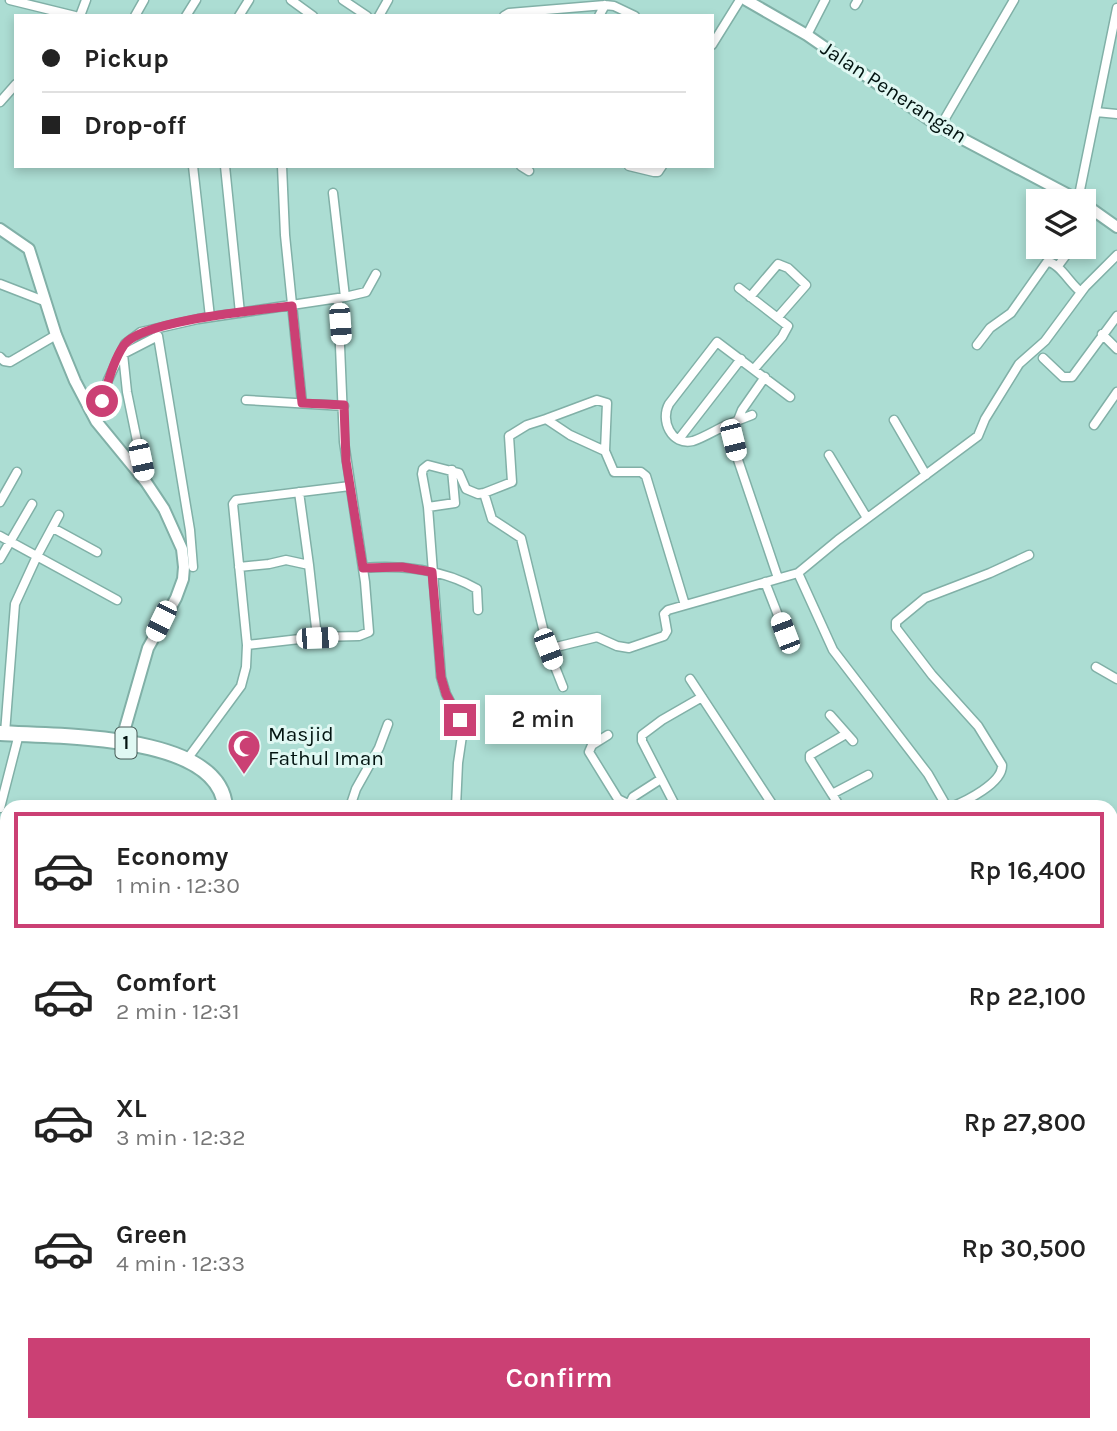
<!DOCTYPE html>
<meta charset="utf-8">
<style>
:root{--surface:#fff;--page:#f2f2f2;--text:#222;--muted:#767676;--line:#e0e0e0;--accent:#cb4074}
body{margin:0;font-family:Karla,sans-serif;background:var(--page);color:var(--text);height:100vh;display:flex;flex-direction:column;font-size:26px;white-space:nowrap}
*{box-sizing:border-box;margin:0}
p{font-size:23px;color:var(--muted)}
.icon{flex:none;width:38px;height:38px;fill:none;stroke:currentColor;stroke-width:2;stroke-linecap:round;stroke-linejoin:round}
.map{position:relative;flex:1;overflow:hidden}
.sheet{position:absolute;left:0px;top:800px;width:1118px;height:632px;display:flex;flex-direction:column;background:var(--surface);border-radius:21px 21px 0 0;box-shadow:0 4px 10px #0003}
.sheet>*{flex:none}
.hud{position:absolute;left:14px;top:14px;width:700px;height:154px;border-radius:0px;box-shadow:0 4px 10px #0003;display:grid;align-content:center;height:154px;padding:0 28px;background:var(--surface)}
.fabs{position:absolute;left:1026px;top:189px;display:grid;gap:14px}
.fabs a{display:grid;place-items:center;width:70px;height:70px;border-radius:0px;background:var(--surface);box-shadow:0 4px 10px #0003;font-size:35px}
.end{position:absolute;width:32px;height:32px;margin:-16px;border:9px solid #cb4074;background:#fff;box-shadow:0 0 0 4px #fff}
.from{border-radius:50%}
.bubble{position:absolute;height:49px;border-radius:0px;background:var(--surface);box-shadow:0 4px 10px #0003;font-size:23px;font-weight:600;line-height:49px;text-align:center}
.car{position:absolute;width:21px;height:42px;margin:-21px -10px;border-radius:9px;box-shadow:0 0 5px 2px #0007;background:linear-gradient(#fff 24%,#345 0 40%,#fff 0 76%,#345 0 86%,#fff 0)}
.hud b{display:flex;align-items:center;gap:24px;height:66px;font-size:26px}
.hud b+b{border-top:2px solid var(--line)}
.hud i{width:18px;height:18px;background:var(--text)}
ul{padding:12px 0 0;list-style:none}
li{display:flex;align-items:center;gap:21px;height:116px;margin:0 14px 10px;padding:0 14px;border:4px solid transparent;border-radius:0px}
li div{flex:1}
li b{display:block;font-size:26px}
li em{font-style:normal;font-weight:600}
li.current{border-color:var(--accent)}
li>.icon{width:63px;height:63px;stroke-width:1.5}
.button{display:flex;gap:14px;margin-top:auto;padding:14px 28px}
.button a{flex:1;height:80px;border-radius:0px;background:var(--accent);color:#fff;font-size:28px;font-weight:600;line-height:80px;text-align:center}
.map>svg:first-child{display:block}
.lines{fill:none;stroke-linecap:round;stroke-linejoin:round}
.street-casing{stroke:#81b0a7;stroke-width:11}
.secondary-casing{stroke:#81b0a7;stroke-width:14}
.highway-casing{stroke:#81b0a7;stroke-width:18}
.street{stroke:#fff;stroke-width:8}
.secondary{stroke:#fff;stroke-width:10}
.highway{stroke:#fff;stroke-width:14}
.route{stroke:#cb4074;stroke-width:9}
.labels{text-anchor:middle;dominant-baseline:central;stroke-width:6;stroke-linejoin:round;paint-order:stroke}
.shield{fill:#e0f8f3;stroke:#455854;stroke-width:2}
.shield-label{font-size:19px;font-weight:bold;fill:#021310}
.street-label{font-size:21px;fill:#021310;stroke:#e0f8f3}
.poi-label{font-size:21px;fill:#021310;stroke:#e0f8f3;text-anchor:start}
</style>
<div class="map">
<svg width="1117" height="1431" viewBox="0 0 1117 1431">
<rect width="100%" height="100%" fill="#acddd3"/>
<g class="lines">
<defs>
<path id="street" d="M10 0 75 16
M291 0 313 16
M343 0 367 16
M855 5 858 0
M80 16 86 0
M135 16 144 0
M186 16 196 0
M239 16 249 0
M379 16 388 0
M504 16 509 13 605 5 614 6 635 16
M599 16 605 5
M807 35 825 0
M712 45 740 0
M0 102 16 84
M1096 112 1117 114
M940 127 1014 0
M193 166 210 317
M225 166 240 313
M282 166 285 235 302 403
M521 166 529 171
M629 166 654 172H658L662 166
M333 193 345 297
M1078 200 1117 8
M1083 230 1096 212
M1058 266 1072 247
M0 284 44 301
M739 288 788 326 782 337 754 369
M750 297 778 264 788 268 806 285 778 317
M1102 334 1117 349
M977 345 990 328 1011 313 1047 262C1059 262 1070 284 1081 292
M0 357 4 361 10 362 56 335
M1043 358 1063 377H1072L1117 316
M246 400 344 406
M752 415 729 424 737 457 778 578
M546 419 597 400 607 403 605 451
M738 420 742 410 765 377
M894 420 926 475
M96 421 108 380 125 344 141 332 198 319 345 297 366 292 376 274
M729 424C717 429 705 437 693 441 671 446 660 420 669 404L717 342 790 397
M1094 425 1117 392
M679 439 741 359
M829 455 867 518
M145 480 127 392 123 354 158 336 190 530 193 567
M299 492 309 565
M484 493 512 482 509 436 527 425 546 419 570 435 605 451 614 472H641L646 476 685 605
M0 502 17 472
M428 507 455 503 452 470
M53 528 97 552
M0 536 117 600
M0 559 32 504
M239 567 269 564 286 560 309 565 317 637
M363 568C400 565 443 569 477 589L478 610
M765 582 785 633
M247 645 317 637 359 636 369 632 365 582 344 442 338 298
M548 649 597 637 617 646 629 648 664 636 667 631 664 614 668 610 798 573
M1096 667 1117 679
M690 679 774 807
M830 715 853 741
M5 733 15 604 37 556 59 515
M608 735 592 745 589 752 618 799 628 804
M188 758 241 686 246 667 247 645 233 504 236 500 350 486
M832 794 810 759V755L846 734
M350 807 356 789 379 748 388 724
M456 807 458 763 462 736 460 721 446 694 441 677 428 507 422 474 423 469 428 465 459 473 466 489 478 494 484 493 492 519 521 538 548 649 563 687
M628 807 633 797 661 779
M676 807 642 741V735L662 720 702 697
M840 807 832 794 868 775
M947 807 928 774 833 650 798 573 838 540 978 436 985 419 1019 364 1045 341 1085 287 1117 255
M951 807C966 801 1003 783 1002 765L978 726 932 675 896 628V622L925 598 990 573 1029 555
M0 808 19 734
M1111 921 1117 931
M0 1040H7
M0 1071H5
M1111 1079 1117 1083
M0 1093 7 1091
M0 1150H7
M1111 1162H1117
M1111 1189H1117
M6 1198 7 1180
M1111 1214 1117 1216
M1111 1242 1117 1244
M1111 1326 1117 1341
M0 1338 7 1343
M212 1424 213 1431
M269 1424 272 1431
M331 1424 333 1431
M696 1424 700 1431
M950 1424 974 1431
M1034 1424 1037 1431
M1092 1424 1095 1431
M25 1431H35
M470 1431 485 1424
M747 1431 757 1426"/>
<path id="secondary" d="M746 0 807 35 940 127 1080 201
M1083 203 1117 227
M0 229 29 249 56 335 75 381 96 421 146 482 164 509 182 549 184 567 183 579 176 598 148 648 121 742
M459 1424 460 1431"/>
<path id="highway" d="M0 733C53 737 220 732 225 807
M1111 1012 1117 1009"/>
</defs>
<use href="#street" class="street-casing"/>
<use href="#secondary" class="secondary-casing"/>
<use href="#highway" class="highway-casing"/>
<use href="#street" class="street"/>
<use href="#secondary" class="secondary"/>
<use href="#highway" class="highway"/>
</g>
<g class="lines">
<path class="route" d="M102 401C108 383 113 361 124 345 142 320 259 310 292 306L302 403 344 405 346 461 363 568 402 567 432 572 441 677 446 694 460 720"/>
</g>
<defs>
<symbol id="mosque-pin" viewBox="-11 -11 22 30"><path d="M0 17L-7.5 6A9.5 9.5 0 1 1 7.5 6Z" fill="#cb4074" stroke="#e0f8f3"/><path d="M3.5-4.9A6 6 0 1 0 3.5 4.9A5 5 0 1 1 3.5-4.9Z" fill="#fff"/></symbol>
</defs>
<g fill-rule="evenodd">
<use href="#mosque-pin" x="225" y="727" width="38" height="52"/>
</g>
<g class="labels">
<rect class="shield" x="115.5" y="727.5" width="21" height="31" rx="5"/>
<g class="shield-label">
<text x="126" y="743">1</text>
</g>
<g class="street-label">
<text transform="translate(894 92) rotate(33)">Jalan Penerangan</text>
</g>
<g class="poi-label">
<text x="268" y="734">Masjid<tspan x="268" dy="24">Fathul Iman</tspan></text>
</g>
</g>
</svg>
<div class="fabs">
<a><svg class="icon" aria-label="layers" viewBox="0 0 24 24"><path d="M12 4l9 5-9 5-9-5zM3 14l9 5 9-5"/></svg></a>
</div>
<i class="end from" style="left:102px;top:401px"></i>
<i class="end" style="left:460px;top:720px"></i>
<div class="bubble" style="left:485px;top:695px;width:116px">2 min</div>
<i class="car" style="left:340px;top:324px;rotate:176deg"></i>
<i class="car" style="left:733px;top:440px;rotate:166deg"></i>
<i class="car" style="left:141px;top:460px;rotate:168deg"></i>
<i class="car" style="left:161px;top:621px;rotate:206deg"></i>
<i class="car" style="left:785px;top:633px;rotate:339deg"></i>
<i class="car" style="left:317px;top:638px;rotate:88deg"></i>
<i class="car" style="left:548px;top:649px;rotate:159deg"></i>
<div class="hud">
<b><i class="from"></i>Pickup</b>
<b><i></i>Drop-off</b>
</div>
<section class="sheet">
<ul>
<li class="current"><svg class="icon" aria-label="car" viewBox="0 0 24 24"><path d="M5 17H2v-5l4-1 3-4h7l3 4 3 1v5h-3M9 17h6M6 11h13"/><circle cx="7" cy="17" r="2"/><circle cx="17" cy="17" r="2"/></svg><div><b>Economy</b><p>1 min · 12:30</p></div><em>Rp 16,400</em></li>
<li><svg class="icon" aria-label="car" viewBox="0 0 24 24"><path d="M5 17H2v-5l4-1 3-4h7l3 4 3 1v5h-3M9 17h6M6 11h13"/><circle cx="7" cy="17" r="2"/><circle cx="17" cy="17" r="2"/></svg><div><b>Comfort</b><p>2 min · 12:31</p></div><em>Rp 22,100</em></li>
<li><svg class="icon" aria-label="car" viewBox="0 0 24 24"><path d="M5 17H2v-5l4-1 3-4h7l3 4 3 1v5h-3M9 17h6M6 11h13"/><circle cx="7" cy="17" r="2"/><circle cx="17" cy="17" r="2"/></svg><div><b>XL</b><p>3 min · 12:32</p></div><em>Rp 27,800</em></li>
<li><svg class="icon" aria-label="car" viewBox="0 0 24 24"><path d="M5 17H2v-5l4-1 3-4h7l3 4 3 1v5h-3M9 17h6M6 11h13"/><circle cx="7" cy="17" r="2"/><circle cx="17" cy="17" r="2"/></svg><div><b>Green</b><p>4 min · 12:33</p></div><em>Rp 30,500</em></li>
</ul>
<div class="button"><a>Confirm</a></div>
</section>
</div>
